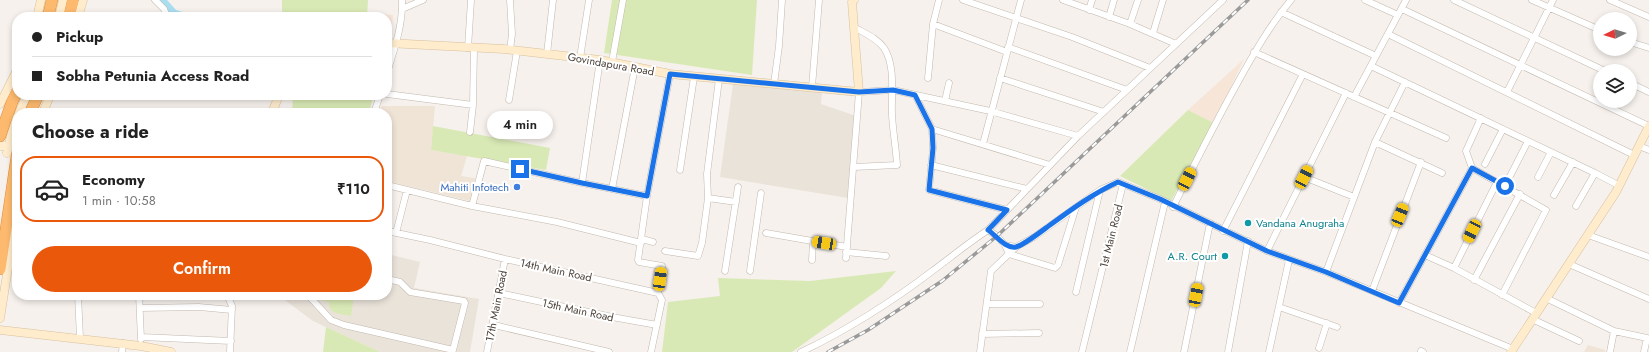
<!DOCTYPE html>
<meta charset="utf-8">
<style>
:root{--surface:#fff;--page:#f6f6f6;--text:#222;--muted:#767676;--line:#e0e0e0;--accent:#ea580c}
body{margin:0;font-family:Jost,sans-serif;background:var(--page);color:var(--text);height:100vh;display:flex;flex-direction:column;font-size:15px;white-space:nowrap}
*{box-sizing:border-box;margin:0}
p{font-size:13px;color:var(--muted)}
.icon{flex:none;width:22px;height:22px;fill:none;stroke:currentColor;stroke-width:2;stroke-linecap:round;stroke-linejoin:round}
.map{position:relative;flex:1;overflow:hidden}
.details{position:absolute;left:12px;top:108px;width:380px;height:192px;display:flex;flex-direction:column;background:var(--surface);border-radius:16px;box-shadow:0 2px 6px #0003}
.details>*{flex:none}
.hud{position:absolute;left:12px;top:12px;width:380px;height:88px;border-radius:16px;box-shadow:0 2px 6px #0003;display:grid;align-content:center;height:88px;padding:0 20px;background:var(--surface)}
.needle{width:26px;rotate:265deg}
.fabs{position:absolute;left:1593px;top:12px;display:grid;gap:8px}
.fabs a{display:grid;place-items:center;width:44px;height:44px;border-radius:50%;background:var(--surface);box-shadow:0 2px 6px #0003;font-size:20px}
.end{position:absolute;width:18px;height:18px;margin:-9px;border:5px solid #1a73e8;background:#fff;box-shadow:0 0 0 2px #fff}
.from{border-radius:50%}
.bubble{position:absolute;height:28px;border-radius:14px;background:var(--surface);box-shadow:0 2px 6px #0003;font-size:13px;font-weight:600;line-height:28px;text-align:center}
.car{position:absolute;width:12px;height:24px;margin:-12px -6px;border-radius:5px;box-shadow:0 0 3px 1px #0007;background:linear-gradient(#f5c518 24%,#345 0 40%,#f5c518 0 76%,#345 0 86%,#f5c518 0)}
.hud b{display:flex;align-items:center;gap:14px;height:38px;font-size:15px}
.hud b+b{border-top:1px solid var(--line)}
.hud i{width:10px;height:10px;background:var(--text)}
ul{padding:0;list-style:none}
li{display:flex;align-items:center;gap:12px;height:66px;margin:0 8px 6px;padding:0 12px;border:2px solid transparent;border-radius:16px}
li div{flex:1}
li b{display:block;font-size:15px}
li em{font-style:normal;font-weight:600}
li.active{border-color:var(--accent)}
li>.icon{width:36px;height:36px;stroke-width:1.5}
h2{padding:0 20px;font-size:18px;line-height:48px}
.cta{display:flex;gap:8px;margin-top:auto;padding:8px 20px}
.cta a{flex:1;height:46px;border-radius:24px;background:var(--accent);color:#fff;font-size:16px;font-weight:600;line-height:46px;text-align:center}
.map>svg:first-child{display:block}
.residential{fill:#eae3da}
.commercial{fill:#f7e5d8}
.education{fill:#efe4d6}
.green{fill:#d9e9b5}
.water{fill:#a9def1}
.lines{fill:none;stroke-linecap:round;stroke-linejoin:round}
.street-casing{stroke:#c2b8ae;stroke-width:7}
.secondary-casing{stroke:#d8c19e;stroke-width:9}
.highway-casing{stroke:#de8d3d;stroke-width:12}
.street{stroke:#fff;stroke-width:6}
.secondary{stroke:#feeccd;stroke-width:8}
.highway{stroke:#fdba6f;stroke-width:11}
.rail-casing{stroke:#9a9a9a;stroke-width:3.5}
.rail{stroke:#fff;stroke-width:2;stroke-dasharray:6;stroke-linecap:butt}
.route{stroke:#1a73e8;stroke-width:5}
.shop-dot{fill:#3f7fe0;stroke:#fff;stroke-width:1.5}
.culture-dot{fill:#0f9aa8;stroke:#fff;stroke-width:1.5}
.labels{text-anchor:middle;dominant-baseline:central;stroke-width:4;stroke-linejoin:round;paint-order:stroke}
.street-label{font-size:11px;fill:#4b4139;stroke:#fff}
.shop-label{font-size:11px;fill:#366cbe;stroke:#fff;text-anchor:end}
.culture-label{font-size:11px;fill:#0d838f;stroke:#fff;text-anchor:start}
</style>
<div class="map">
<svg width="1649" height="352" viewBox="0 0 1649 352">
<rect width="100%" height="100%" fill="#f6f1ec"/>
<path class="residential" d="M733 84 822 91 821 104 856 116 848 198 720 177Z
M387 254 420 262 414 288 479 299 470 352H380L313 321 278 295H387Z"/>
<path class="commercial" d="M368 13 393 15 391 35 387 34V17H367Z
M1244 59 1214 123 1188 110Z"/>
<path class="education" d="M382 106H435L431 150 467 156 461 176 475 178 470 201 387 181V113H380Z
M1588 345 1605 350V352H1584Z"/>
<path class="green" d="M282 0H368L367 17H282Z
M612 0H757L752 75 604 53Z
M293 95H365L373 97 369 113H292Z
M1188 110 1214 123 1171 201 1120 176Z
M433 126 550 148 546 170 431 150Z
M896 271 881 288 792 352H662L668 302 720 296 718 278 810 281Z
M323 295H354L351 316C340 314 328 314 329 302L322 300Z
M326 327 380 352H323Z"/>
<path class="water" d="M158 0H167L176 10 199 17H183L171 14Z"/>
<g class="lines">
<defs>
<path id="street" d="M155 0 164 9 167 17
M510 0 512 34 510 50
M963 0 1072 37 1150 68
M1063 0 1130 24
M1138 0 1130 24 1176 44
M1365 0 1398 15
M1454 0 1605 71
M1532 0 1600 30
M1610 0 1649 17
M402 9 423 0
M1402 9 1649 126
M1089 10 1092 0
M1281 12 1376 56
M1109 17 1114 0
M933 24 1007 52
M1153 33 1163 0
M1388 34 1634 155
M1630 42 1649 48
M1008 47 1127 90
M468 48 471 0
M1254 52 1446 138
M547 54 553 0
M580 58 589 0
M612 62 623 0
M1371 66 1595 173 1618 185
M387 73C394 50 403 25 402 0
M928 78 933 24 939 0
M1000 78 1104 112
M1630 83 1649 92
M774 84 779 46 782 0
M812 87 819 0
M1507 92 1553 0
M387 94 473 105 474 48
M915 95 932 129 1050 165
M1354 97 1406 0
M509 100 517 51
M945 101 949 83
M374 113 380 95
M1481 118 1466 151 1472 168 1546 210 1502 295
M932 129 933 148 929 190 1007 210
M470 132 473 105
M1375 142 1442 173
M983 144 1021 0
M1639 146 1649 150
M1485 164 1503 129
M931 165 1027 189
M854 167 897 165C896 148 893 132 892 115 891 96 896 66 884 48 877 38 864 33 854 27
M680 170 694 77
M1304 177 1354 197
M1538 177 1551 152
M582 183 647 196
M387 185 472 206 484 161 582 183 600 60
M1505 186 1528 141
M612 189 635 67
M1554 195 1573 162
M708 198 736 202
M472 206 557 222 641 243
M1576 206 1595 173
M1173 207C1194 165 1215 123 1238 82 1254 53 1270 25 1291 0
M387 231 430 240 505 259 658 293 662 266 639 262 638 260 647 196 670 74
M1223 231 1303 74
M396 233 407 190
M766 233 847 247
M1588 235 1649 257
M642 239 653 242
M1005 245 997 236 988 230 1078 136 1223 0
M1016 247 1005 245 1009 254 1055 268 1058 265 1076 207
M665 251 698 256 702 243 708 198 707 174 719 79
M1267 251 1346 93
M846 252 886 256
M1425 255 1454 268 1536 313
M846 258 859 92 893 90 990 111 1078 136
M812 260 813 242
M1569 264 1649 299
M1454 268 1497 182
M725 271 738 187
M750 271 761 193
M1326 272 1375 142 1405 82
M1474 280 1520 194
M1372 291 1421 162
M1076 292 1100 190
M499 293 612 317 657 325
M78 295 80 338
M139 295 141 339
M227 295 232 306 230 352
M308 295 331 320 344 325 453 350 465 303 464 301 410 292 400 282 387 279
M1546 298 1614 331 1610 352
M1399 303 1472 168
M987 304H1040
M1279 307 1337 327
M140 308 199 307 232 310
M1532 319 1579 341
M494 325 609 352
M1614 331 1647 338 1644 352
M982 334 1039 333
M141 337 231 341
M1319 348 1327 323
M1421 351 1423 352
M122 352 123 343
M487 352 505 259
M651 352 662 300 658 293
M801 352C844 332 893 301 931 272 950 258 968 243 988 230
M980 352 991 271 1016 247 1034 237 1100 190 1118 182 1160 199 1267 251 1326 272 1513 349
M1082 352 1123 184
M1130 352 1165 202
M1184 352 1210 223
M1228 352 1248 241
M1269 352 1289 260"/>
<path id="secondary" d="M37 17 41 0
M59 17 63 0
M78 17 83 0
M387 43 504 49 600 60 670 74 859 92 852 2 854 0
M0 104 17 70
M19 113 27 95
M43 113 50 95
M272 113 279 95
M0 146H17
M7 153 11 136 17 117
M0 318 17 212
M0 330 141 346 171 352
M1511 352 1616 192 1649 126"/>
<path id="highway" d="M48 17 52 0
M69 17 73 0
M30 113 38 95
M0 136 12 102 17 91
M0 269 17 155"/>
</defs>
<use href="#street" class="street-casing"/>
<use href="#secondary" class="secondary-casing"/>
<use href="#highway" class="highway-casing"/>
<use href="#street" class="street"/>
<use href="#secondary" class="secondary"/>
<use href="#highway" class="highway"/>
<defs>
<path id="rail" d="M828 352 868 330 942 281 997 236 1248 0"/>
</defs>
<use href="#rail" class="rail-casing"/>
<use href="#rail" class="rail"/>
</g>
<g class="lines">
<path class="route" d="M520 169 582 183 647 196 670 74 859 92 893 90 915 95 932 129 933 148 929 190 1007 210 988 230C996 235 1005 249 1016 247 1024 245 1043 230 1050 225 1072 209 1094 193 1118 182L1160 199 1267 251 1326 272 1399 303 1472 168 1505 186"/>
</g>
<circle class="shop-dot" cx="517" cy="187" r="4"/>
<g class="culture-dot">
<circle cx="1248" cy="223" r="4"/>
<circle cx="1225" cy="256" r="4"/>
</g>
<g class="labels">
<g class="street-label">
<text transform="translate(611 64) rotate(10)">Govindapura Road</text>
<text transform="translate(1111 236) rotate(-76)">1st Main Road</text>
<text transform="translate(556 270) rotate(12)">14th Main Road</text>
<text transform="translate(496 306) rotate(-79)">17th Main Road</text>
<text transform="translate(578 310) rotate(12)">15th Main Road</text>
</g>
<g class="shop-label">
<text x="509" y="187">Mahiti Infotech</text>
</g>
<g class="culture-label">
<text x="1256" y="223">Vandana Anugraha</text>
<text x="1217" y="256" text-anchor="end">A.R. Court</text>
</g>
</g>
</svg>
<div class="fabs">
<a><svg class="needle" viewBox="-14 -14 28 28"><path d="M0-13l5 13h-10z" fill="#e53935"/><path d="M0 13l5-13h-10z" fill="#767676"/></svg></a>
<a><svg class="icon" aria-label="layers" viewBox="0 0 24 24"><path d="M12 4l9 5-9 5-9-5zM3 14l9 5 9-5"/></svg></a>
</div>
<i class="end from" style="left:1505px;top:186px"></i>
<i class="end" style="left:520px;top:169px"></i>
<div class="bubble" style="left:487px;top:111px;width:66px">4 min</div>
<i class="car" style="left:1304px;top:177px;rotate:27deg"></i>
<i class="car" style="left:1187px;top:179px;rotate:27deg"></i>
<i class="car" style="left:1400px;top:215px;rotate:22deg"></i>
<i class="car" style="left:1472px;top:231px;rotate:206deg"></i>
<i class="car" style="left:824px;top:243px;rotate:279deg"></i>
<i class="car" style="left:660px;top:279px;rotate:8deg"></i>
<i class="car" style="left:1196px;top:295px;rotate:11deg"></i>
<div class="hud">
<b><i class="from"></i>Pickup</b>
<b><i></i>Sobha Petunia Access Road</b>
</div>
<section class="details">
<h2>Choose a ride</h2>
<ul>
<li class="active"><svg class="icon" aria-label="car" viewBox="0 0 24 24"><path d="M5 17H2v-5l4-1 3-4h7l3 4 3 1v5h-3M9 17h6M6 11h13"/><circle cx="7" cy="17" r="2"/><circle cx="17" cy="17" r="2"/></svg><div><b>Economy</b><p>1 min · 10:58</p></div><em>₹110</em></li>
</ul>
<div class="cta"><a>Confirm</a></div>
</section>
</div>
